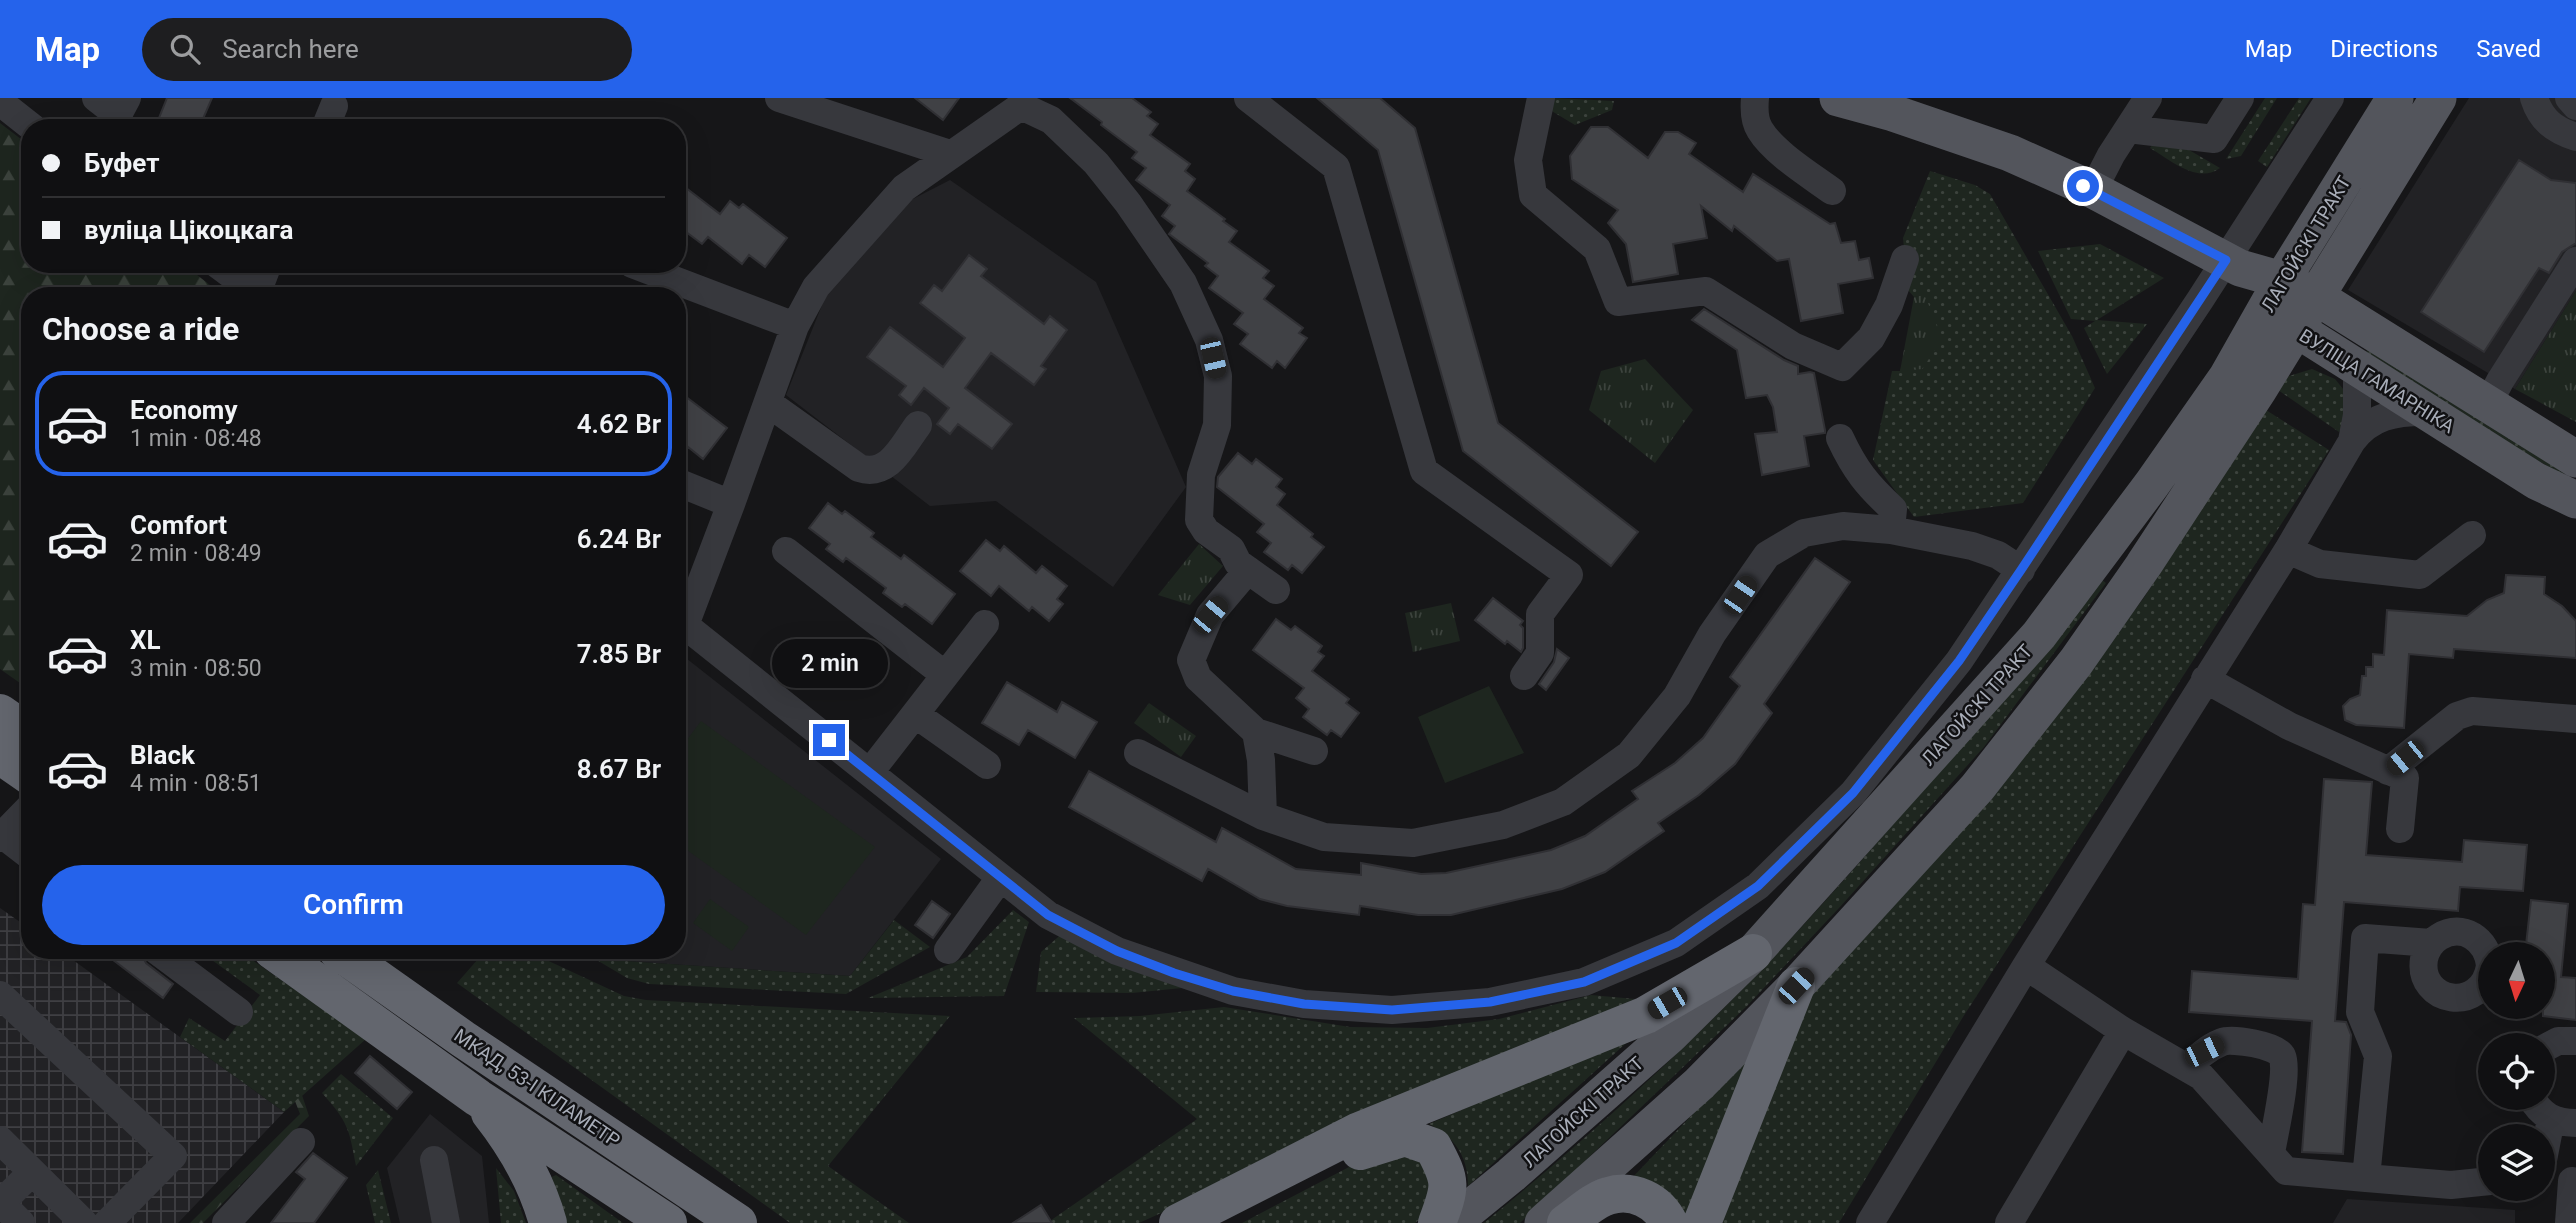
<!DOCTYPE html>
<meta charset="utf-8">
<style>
:root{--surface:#101012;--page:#1e1e20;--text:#f1f3f6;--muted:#9c9d9f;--line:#303032;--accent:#2563eb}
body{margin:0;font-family:Roboto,sans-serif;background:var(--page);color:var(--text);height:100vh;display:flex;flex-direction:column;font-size:26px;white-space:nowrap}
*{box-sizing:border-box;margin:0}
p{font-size:23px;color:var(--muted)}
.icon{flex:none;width:38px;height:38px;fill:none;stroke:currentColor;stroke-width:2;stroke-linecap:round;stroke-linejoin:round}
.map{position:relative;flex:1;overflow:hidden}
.panel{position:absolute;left:21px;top:189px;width:665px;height:672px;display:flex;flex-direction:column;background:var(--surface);border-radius:28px;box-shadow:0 7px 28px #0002,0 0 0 2px var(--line)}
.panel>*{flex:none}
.banner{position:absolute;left:21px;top:21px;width:665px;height:154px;border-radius:28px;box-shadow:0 7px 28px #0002,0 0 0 2px var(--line);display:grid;align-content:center;height:154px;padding:0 21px;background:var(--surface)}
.needle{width:46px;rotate:184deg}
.fabs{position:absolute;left:2478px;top:844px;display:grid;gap:14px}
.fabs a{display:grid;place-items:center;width:77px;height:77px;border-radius:50%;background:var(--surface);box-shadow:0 7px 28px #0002,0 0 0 2px var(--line);font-size:35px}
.end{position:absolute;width:32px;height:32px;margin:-16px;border:9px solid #2563eb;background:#fff;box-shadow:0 0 0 4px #fff}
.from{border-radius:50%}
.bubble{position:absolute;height:49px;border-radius:24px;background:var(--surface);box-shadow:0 7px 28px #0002,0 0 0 2px var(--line);font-size:23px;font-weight:600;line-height:49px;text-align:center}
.car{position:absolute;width:21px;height:42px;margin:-21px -10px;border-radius:9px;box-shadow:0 0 5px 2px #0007;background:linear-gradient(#222 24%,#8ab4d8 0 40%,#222 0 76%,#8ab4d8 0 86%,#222 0)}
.banner b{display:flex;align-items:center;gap:24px;height:66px;font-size:26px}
.banner b+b{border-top:2px solid var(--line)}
.banner i{width:18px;height:18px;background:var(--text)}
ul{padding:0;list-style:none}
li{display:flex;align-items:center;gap:21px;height:105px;margin:0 14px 10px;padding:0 7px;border:4px solid transparent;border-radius:28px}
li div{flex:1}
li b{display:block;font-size:26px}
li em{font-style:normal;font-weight:600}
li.selected{border-color:var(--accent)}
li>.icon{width:63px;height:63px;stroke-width:1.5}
h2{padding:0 21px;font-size:32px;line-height:84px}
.button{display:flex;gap:14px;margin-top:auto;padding:14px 21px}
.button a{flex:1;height:80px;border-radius:42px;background:var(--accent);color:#fff;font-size:28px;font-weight:600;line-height:80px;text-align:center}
header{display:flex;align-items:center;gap:42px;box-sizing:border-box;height:98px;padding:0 35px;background:var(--accent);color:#fff}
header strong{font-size:33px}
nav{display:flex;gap:38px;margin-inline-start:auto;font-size:24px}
.search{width:490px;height:63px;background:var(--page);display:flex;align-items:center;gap:18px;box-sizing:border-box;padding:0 24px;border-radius:38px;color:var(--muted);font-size:26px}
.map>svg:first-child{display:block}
.built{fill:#222225}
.industrial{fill:url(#industrial-grid)}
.grass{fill:url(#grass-dots)}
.forest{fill:url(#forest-firs)}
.park{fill:url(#park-tufts)}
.garden{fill:#1e261f}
.building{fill:#404145;stroke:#303034;stroke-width:2}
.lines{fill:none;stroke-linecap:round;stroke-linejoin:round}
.minor{stroke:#37383d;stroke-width:28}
.major{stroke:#53555c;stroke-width:37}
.highway{stroke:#63666e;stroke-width:38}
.route{stroke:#2563eb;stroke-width:9}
.labels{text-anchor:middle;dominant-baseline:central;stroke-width:5;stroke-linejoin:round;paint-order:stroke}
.street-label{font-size:19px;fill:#a8adb8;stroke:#111113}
</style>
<header>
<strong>Map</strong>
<div class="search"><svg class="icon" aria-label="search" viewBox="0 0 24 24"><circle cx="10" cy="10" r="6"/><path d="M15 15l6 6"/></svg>Search here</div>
<nav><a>Map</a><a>Directions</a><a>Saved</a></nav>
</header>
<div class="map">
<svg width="2576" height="1125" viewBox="0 0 2576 1125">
<defs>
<pattern id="industrial-grid" width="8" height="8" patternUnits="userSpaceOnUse" patternTransform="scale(1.75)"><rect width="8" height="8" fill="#222225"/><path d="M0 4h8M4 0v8" fill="none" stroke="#3f3f43"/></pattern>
<pattern id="grass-dots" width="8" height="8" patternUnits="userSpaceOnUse" patternTransform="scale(1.75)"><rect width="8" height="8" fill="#1e261f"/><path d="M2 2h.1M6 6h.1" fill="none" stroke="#3c433d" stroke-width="1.8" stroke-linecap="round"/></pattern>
<pattern id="forest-firs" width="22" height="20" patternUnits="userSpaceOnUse" patternTransform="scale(1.75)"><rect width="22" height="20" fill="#1e261f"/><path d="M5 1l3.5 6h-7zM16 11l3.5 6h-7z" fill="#3c433d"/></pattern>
<pattern id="park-tufts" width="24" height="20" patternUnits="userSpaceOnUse" patternTransform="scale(1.75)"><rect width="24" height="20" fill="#1e261f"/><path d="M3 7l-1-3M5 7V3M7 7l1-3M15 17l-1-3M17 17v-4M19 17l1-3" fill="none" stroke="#3c433d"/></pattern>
</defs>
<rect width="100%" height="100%" fill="#161618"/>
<path class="built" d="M2469 0H2576V193L2515 291 2348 192Z
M950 82 1096 184 1186 389 1113 489 996 403 930 408 786 297 826 197 909 103Z
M677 553 941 761 850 878 595 861 582 852H677Z
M430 1016 482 1058 489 1125H400L387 1070Z
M2347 1101 2515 1112V1125H2333Z"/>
<path class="industrial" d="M0 810 30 831V852H59L284 1014 178 1125H0Z"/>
<path class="grass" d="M1554 0 1614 3 1612 12 1575 27 1550 12Z
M2265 0H2277L2241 58 2226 61Z
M2299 0H2311L2267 69 2258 63Z
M2155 43 2177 45 2220 70C2198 87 2169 61 2150 50Z
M1930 73 1975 87 1990 96 2072 238 2095 290 2023 405 1914 419 1873 362 1892 273H1900L1925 198 1914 199 1908 192 1903 140Z
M2100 146 2164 180 2097 222 2147 226 2107 276 2084 230 2095 223 2071 221 2038 153Z
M2369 249 2567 375 2561 376 2463 319 2365 256Z
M2312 271 2335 281 2348 297 2347 319 2339 334 2278 292 2289 278Z
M2266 312 2329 352 1963 919 1839 1125H1723L1718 1118 1813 892 2029 651 2143 501Z
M2101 481 2106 485 1984 649 1839 810 1747 908 1520 1125H1484C1605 1026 1722 919 1826 802 1920 698 2009 588 2101 481Z
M1013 812 1029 824 1004 898 868 900 967 859Z
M894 822 930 849 846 896 649 886 627 880 595 861 850 878Z
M1065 833 1192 889 1132 895 1036 894 1041 854Z
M198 852H238L366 941 284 1014 180 939 189 920 225 943 260 897Z
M486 852H525L624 898 646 902 950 918 828 1068 909 1125H790L457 885Z
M1591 897 1635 901 1139 1125H1047L1197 1021 1074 920 1140 918 1224 909 1350 929 1427 930 1499 921Z
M1634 938 1468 1088C1468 1058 1455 1040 1429 1026Z
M1750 956 1689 1125C1673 1097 1665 1084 1631 1081Z
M341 976 393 1020 356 1068C349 1030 348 1024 322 995Z
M1374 1056 1417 1059C1420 1063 1425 1068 1427 1073 1435 1089 1428 1116 1415 1125H1242Z
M496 1070 514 1093 526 1125H501Z
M378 1072 391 1125H375L366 1087Z
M556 1077 623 1125H564L547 1081Z"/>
<path class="forest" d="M0 25 30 48V166H183L224 198H30V592L0 571Z
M302 997 309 1018 203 1125H190L300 1016 295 1003Z"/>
<path class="park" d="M2576 193V324L2515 291Z
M1925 197 1942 242 1922 271 1900 273 1914 199Z
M1645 261 1693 312 1655 365 1589 312 1601 273Z
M1199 446 1223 468 1190 507 1158 497Z
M1451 505 1460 543 1413 554 1405 515Z
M1149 605 1196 638 1181 659 1134 625Z"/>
<path class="garden" d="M1489 588 1524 655 1445 685 1418 619Z
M701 623 875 749 806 837 677 745V655Z
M710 801 749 829 732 853 693 825Z"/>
<path class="building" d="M167 0H212L199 30H155Z
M915 0H959L943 22Z
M1070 0H1132L1151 14 1147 18 1158 26 1150 37 1190 66 1185 73 1195 81 1187 93 1225 121 1223 123 1237 133 1229 144 1269 173 1263 180 1274 188 1264 201 1303 230 1299 235 1307 240 1285 270 1277 263 1272 270 1240 246 1248 236 1234 226 1243 215 1209 190 1218 178 1205 168 1208 165 1169 136 1175 128 1162 118 1170 107 1136 82 1146 70 1132 60 1137 54 1101 27 1102 24Z
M1317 0H1380L1415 30 1498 325 1638 434 1611 468 1463 353 1378 52Z
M1591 29H1608L1648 60 1665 34H1678L1696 45 1689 56 1743 94 1753 76 1830 126 1835 125 1841 145 1855 143 1859 162 1869 160 1873 180 1838 186 1843 215 1801 223 1789 161 1777 163 1734 128 1732 133 1701 108 1707 140 1673 146 1678 176 1633 184 1626 146 1608 125 1618 112 1572 81 1570 58Z
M2519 62 2551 82 2576 85V145L2562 154 2549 175 2539 170 2484 254 2421 214Z
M677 83 720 116 730 103 739 110 743 106 787 140 765 169 749 157 742 166 708 139 702 146 686 134 677 146Z
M969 157 987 171 981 178 1044 226 1050 218 1067 232 1041 268 1046 271 1034 287 991 255 965 290 1012 326 992 351 958 326 950 336 937 326 949 310 924 290 911 307 899 297 906 288 867 259 890 229 943 269 965 240 920 205 934 187 942 193Z
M1704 211 1784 262 1798 268V276L1810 274 1814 275 1825 332V335L1804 338 1809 368 1762 377 1755 336 1777 334 1773 309 1767 297 1746 300 1737 252 1692 222Z
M677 292 727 330 703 361 688 349 677 364Z
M1238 355 1252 366 1256 361 1282 381 1276 389 1285 396 1277 407 1313 436 1311 439 1324 449 1302 475 1292 467 1288 472 1264 454 1271 445 1257 434 1264 426 1217 389 1218 379Z
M828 405 842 416 845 413 874 435 871 439 901 461 904 457 955 496 932 526 905 506 902 509 883 495 886 490 846 460 843 464 826 451 830 446 809 430Z
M986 442 1000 453 1004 448 1036 475 1042 468 1067 488 1057 501 1063 506 1049 523 1032 509 1029 513 999 488 991 498 960 473Z
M1815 460 1850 484 1764 606 1772 615 1735 666 1699 697 1658 725 1664 733 1605 774 1562 791 1451 817H1418L1360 808 1359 817 1287 808 1260 801 1208 771 1202 783 1069 709 1089 673 1216 744 1222 730 1296 771 1361 777V765L1421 776 1446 775 1551 752 1585 738 1638 701 1632 693 1675 665 1703 640 1740 588 1730 579Z
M2506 477 2545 479 2544 496 2562 508 2576 523V560L2454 551 2453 560 2409 556 2404 630 2356 627 2345 622 2343 608 2350 601 2360 597 2362 578H2366V569H2373V556L2384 557 2387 512 2467 518 2487 502 2504 495Z
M1493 500 1523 523 1520 527 1523 530V550L1521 554 1507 543 1505 546 1475 522Z
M1276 521 1291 532 1295 528 1322 548 1318 554 1324 558 1312 573 1349 601 1346 605 1359 615 1341 639 1331 632 1327 637 1303 619 1309 611 1296 600 1304 590 1253 552Z
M1557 551 1569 560 1546 592 1539 586 1554 564Z
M1007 584 1057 614 1062 604 1097 624 1075 660 1028 632 1019 647 982 625Z
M2324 681 2372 684 2366 757 2462 764 2464 742 2527 747 2523 793 2460 789 2458 813 2344 804 2335 923 2346 924 2351 937 2343 1056 2302 1054 2312 923 2189 914 2192 873 2298 881 2303 806 2315 807Z
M2531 802 2568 806 2561 879 2576 880V922L2543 918V856H2525Z
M932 803 950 816 933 840 915 827Z
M100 852H140L146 865 173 886 163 900Z
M370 958 412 994 397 1011 355 975Z
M313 1055 347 1080 314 1125H271L305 1081 296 1074Z
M1041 1107 1052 1125H1013Z"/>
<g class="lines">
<path class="minor" d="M96 0 119 18
M779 0 950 56
M1248 0 1336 69 1424 373 1569 477 1540 516V555L1524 578
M1541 0 1528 62 1533 97 1597 151 1618 204 1706 193 1793 248 1842 269 1871 240 1889 207 1905 161
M1755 0C1754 11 1754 23 1760 32 1774 55 1810 77 1832 93
M2534 0C2541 22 2554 32 2576 39
M2569 0 2576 8
M0 4 33 30
M111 30 127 0
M325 30 334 8
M2128 31 2214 41 2240 0
M2093 92 2111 57 2148 0
M217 166 260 198
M632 166 795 228
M257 195 268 166
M768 305 859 370C889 380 903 347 918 327
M2488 306 2500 283 2576 163
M1840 340C1855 372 1867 387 1893 411L1891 432
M2352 343 2357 317V271
M677 384 731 406
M2288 452 2320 466 2420 477 2472 437
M786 453 945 577
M1248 472 1210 517 1191 562 1198 580 1256 634 1314 653
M677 521 1048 817 1117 853 1233 893 1304 906 1392 912 1490 904 1584 884 1676 845 1758 788 1853 695 1959 563 2200 202 2330 0
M685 527 731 406 795 228 816 189 904 90 1021 8 1051 22 1096 65 1128 105 1183 185 1209 242 1218 278 1217 327 1201 377 1199 422 1206 433 1231 451 1238 465 1276 492
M2205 581 2289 628 2405 680 2400 731
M915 616 987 667
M1256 634 1261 662 1263 718
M1138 655 1263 718 1324 739 1413 745 1503 727 1563 704 1629 657 1677 598 1712 536 1767 457 1804 435 1843 428 1891 432 1972 448 1998 457 2021 472
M2388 673 2457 618 2472 613 2576 621
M870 674 985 526
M3 737 30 758
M0 740 30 709
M156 852 239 914
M948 852 1000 780
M2490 867C2487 842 2463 824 2439 839 2431 844 2426 852 2424 861 2417 905 2482 917 2490 868
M2026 868 2123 933 2201 978 2286 1073 2366 1080 2378 958 2360 914 2365 840 2431 845
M0 897 173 1058 107 1125
M2543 951 2558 943H2576
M2187 970C2198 959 2207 950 2222 944 2232 940 2277 947 2282 958 2289 973 2274 1037 2271 1055
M2531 999C2541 1018 2555 1025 2576 1025
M0 1042 84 1125
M434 1062 446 1125
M2543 1062 2551 1021
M2366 1080 2451 1087 2490 1083
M0 1104 21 1125
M1 1105 32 1074
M226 1125 301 1044
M1870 1125 2026 868 2288 452 2352 343C2371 318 2395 314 2424 314
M2009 1125 2123 933
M2569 1125 2572 1083"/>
<path class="major" d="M1838 0 1893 15 2010 55 2093 92 2240 170 2282 182 2315 198 2576 361
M2276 218 2536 383 2576 402
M1452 1125 1511 1077 1670 937 1753 855 2039 537 2152 386 2227 279 2282 182 2395 0
M1543 1125 1699 986 1796 888 1977 690 2076 564 2143 468 2259 291 2438 0"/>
<path class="highway" d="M0 615 30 636
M0 657 30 678
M272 852 478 1000 668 1125
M337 852 463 941 738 1125
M490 1015C516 1048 537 1085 548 1125
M1360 1053 1405 1039 1433 1049C1452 1084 1451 1088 1437 1125
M1178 1125 1359 1033 1646 917 1753 855
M1566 1125C1578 1117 1594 1102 1608 1098 1633 1090 1658 1103 1669 1125
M1702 1125 1796 888"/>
</g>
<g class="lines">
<path class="route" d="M829 642 1048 817 1117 853 1174 875 1233 893 1304 906 1392 912 1490 904 1584 884 1676 845 1758 788 1853 695 1959 563 2021 472 2226 162 2083 88"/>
</g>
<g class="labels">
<g class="street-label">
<text transform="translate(2306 146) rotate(-59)">ЛАГОЙСКІ ТРАКТ</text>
<text transform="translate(2377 283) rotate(32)">ВУЛІЦА ГАМАРНІКА</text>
<text transform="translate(1977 607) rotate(-48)">ЛАГОЙСКІ ТРАКТ</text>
<text transform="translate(537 990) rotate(34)">МКАД, 53-І КІЛАМЕТР</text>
<text transform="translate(1583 1014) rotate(-42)">ЛАГОЙСКІ ТРАКТ</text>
</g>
</g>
</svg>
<div class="fabs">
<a><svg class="needle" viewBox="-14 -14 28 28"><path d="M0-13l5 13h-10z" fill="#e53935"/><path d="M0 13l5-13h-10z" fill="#9c9d9f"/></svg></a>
<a><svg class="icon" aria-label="locate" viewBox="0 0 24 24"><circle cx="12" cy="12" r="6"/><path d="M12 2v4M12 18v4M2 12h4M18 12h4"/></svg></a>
<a><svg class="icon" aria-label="layers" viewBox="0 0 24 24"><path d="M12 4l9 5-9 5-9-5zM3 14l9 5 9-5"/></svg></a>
</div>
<i class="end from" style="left:2083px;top:88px"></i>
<i class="end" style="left:829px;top:642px"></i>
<div class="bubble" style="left:772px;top:541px;width:116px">2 min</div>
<i class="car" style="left:1213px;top:260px;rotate:167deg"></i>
<i class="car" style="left:1740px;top:497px;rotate:34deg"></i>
<i class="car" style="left:1210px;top:517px;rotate:40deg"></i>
<i class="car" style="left:2405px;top:660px;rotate:231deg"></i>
<i class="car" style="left:1796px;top:888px;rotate:43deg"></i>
<i class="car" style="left:1667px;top:905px;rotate:240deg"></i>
<i class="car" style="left:2204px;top:953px;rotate:64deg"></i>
<div class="banner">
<b><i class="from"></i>Буфет</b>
<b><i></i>вуліца Цікоцкага</b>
</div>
<section class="panel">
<h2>Choose a ride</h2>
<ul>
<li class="selected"><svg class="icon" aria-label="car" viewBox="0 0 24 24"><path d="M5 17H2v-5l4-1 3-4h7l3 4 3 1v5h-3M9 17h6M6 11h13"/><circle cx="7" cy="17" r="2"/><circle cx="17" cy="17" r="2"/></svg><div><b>Economy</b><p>1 min · 08:48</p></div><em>4.62 Br</em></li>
<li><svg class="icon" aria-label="car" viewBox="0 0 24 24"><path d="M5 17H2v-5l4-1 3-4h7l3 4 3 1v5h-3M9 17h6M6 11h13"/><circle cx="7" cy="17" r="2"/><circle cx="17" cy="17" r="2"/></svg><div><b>Comfort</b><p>2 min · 08:49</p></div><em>6.24 Br</em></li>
<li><svg class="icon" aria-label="car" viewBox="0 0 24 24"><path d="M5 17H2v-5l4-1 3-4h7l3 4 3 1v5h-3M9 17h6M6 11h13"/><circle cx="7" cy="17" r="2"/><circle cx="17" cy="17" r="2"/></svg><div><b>XL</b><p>3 min · 08:50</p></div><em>7.85 Br</em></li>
<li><svg class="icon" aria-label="car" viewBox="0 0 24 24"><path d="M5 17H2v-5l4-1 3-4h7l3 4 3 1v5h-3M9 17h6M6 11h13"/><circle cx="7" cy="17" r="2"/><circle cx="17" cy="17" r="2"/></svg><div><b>Black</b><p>4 min · 08:51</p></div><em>8.67 Br</em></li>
</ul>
<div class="button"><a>Confirm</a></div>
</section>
</div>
